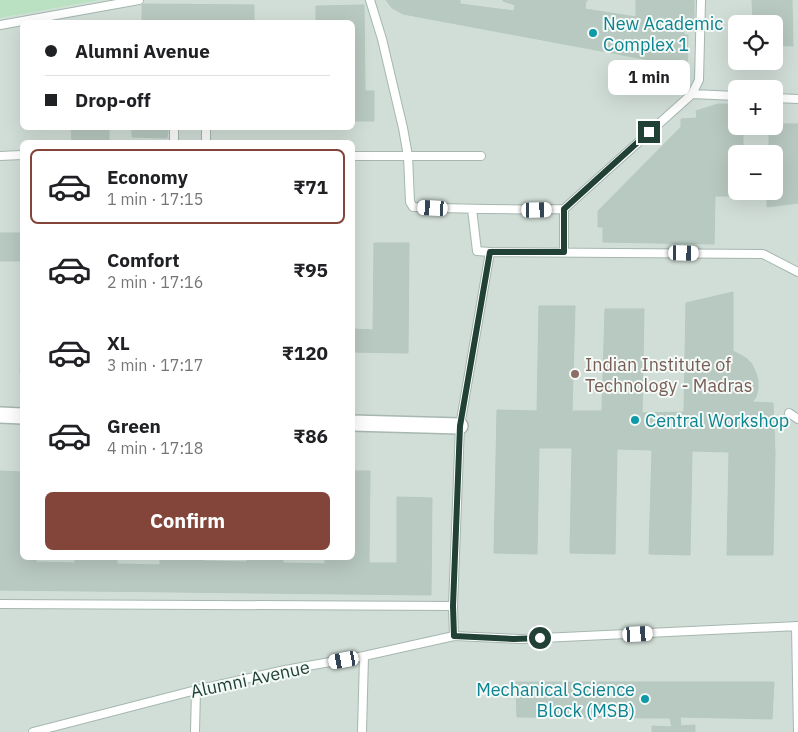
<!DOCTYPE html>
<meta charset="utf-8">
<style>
:root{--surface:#fff;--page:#f6f6f6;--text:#202124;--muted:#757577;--line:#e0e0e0;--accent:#834439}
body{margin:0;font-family:"IBM Plex Sans",sans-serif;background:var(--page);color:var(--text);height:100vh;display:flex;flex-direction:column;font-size:19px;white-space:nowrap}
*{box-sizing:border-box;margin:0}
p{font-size:16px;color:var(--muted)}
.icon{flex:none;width:28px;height:28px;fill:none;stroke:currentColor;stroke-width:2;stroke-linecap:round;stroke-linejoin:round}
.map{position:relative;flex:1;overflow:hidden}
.sheet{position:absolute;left:20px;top:140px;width:335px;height:420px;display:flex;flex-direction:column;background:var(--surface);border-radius:8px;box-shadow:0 5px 20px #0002}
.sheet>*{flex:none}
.top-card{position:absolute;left:20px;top:20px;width:335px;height:110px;border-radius:8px;box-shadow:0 5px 20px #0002;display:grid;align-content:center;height:110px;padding:0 25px;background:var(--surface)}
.controls{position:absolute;left:728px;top:15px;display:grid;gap:10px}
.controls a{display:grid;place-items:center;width:55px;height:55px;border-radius:8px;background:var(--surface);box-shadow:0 5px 20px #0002;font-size:25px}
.end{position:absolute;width:22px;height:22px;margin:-11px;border:6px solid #214136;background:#fff;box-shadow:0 0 0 2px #fff}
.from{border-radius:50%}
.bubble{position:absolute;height:35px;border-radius:8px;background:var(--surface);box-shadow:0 5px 20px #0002;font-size:16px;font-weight:800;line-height:35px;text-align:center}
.car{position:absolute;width:15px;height:30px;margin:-15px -8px;border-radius:6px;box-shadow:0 0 4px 1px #0007;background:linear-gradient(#fff 24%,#345 0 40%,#fff 0 76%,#345 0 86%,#fff 0)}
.top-card b{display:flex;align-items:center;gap:18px;height:48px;font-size:19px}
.top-card b+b{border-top:1px solid var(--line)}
.top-card i{width:12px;height:12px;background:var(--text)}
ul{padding:9px 0 0;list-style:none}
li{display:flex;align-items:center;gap:15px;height:75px;margin:0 10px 8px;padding:0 15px;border:2px solid transparent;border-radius:8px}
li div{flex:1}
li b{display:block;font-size:19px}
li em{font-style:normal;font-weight:800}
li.selected{border-color:var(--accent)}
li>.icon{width:45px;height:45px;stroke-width:1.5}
.action{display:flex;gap:10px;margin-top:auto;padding:10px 25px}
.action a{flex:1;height:58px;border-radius:8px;background:var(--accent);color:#fff;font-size:20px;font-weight:800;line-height:58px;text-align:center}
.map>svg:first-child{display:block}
.built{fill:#d1ded7;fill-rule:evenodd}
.green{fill:#bae1c2}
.building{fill:#b8c9c1;stroke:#b5c9bf}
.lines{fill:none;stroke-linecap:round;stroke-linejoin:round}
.lane-casing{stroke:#a5b7af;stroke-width:10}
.street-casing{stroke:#a5b7af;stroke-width:18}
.lane{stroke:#fff;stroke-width:8}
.street{stroke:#fff;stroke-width:15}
.route{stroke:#214136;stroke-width:6}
.culture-dot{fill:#0f9aa8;stroke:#f4faf7;stroke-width:2}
.education-dot{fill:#8d6e63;stroke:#f4faf7;stroke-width:2}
.labels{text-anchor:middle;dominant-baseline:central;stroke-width:4;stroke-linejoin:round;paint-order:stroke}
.culture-label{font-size:18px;fill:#0d838f;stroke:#f4faf7;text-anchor:start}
.education-label{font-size:18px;fill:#785e54;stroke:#f4faf7;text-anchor:start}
.street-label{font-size:18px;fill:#214136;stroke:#f4faf7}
</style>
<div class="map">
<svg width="798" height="732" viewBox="0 0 798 732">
<rect width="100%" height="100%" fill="#e3eee8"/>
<path class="built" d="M101 0H798V732H0V18ZM22 22H352V128H22ZM736 24H774V61H736ZM736 89H774V126H736ZM22 142H352V558H22ZM736 154H774V191H736Z"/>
<path class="green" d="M0 0H101L0 18Z"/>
<path class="building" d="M386 0H460V4L514 11 515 5 503 1V0H588L586 1 585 9 636 17V0H694V30L684 26V35H688L687 67 403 14 392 8Z
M752 0H792L793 46 774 45V24H753Z
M142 4 254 5V22H142Z
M364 5 365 91H374V121H352V22H316V6Z
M718 104H736V126H743V154H736V191H743L742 196H715L714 244 603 242V227H598V211L681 127V119L697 118 696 111Z
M774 124H798V203L767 207V191H774V154H769V126H774Z
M71 128H109V142H72Z
M132 128H168L167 138 132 137Z
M0 233H22V261H0Z
M374 243H409L408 353 352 352V329L373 330Z
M733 292V351L746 358 752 364 756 373 758 381V389L756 397 752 402 773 403 775 454 773 555H727L729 452 692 451 690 555 649 554 652 450 617 449 615 554 570 553 572 448H539L537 554 494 553 497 410 537 411 539 306H575L572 411H602L605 309H644L642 413 684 412 686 303Z
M21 334H22V374H20Z
M0 471 22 472V558H36V562L75 563V558H117V564L160 565V558H204V561L247 562V558H283V563L325 564V558H352V471H370L369 563H397V497L432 498 431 595 0 590Z
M516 682H774L772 719 680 717 681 726 695 725V732H652V726L672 727 670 718 517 717Z"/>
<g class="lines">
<defs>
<path id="lane" d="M370 0 382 39 403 128 408 156 410 202 413 207C464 209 514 210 564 209L692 94 699 80 701 0
M0 25 139 0
M692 94 736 96
M774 98 798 99
M174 142V128
M206 142V128
M0 156 22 155
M352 156H481
M490 252 763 254 798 272
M564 252V209
M789 413 798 419
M0 604 453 606
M796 626 798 732
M454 636 453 606 460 426 490 252 477 251 472 209
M33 732 196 690 285 670 364 656 454 636 521 639 798 626
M195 732 196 690
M362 732 364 656"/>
<path id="street" d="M0 415 22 416
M352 423 460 426"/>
</defs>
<use href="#lane" class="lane-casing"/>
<use href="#street" class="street-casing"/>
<use href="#lane" class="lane"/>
<use href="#street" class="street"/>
</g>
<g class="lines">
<path class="route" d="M540 638 514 639 454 636 453 606 460 426 490 252H564V209L649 132"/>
</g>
<g class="culture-dot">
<circle cx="593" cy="33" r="5"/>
<circle cx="635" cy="420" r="5"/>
<circle cx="645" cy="699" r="5"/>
</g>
<circle class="education-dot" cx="575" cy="374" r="5"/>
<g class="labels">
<g class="culture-label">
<text x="603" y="23">New Academic<tspan x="603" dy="21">Complex 1</tspan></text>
<text x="645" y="420">Central Workshop</text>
<text x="635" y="689" text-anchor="end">Mechanical Science<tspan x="635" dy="21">Block (MSB)</tspan></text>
</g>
<g class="education-label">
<text x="585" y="364">Indian Institute of<tspan x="585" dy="21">Technology - Madras</tspan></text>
</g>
<g class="street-label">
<text transform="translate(250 679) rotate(-12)">Alumni Avenue</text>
</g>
</g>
</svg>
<div class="controls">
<a><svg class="icon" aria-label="locate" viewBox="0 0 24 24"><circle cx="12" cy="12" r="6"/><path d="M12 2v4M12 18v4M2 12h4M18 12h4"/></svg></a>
<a>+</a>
<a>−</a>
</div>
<i class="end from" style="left:540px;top:638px"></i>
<i class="end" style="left:649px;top:132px"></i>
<div class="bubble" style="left:608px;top:60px;width:82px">1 min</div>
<i class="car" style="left:433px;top:208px;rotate:273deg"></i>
<i class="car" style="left:537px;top:210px;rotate:89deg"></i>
<i class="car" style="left:684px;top:253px;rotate:91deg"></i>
<i class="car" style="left:638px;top:634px;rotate:87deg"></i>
<i class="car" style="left:344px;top:660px;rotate:260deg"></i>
<div class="top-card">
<b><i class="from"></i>Alumni Avenue</b>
<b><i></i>Drop-off</b>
</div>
<section class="sheet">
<ul>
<li class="selected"><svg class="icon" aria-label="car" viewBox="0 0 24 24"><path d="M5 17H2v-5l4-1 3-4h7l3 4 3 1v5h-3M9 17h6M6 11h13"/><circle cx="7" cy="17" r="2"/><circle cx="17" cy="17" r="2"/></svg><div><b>Economy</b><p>1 min · 17:15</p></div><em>₹71</em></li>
<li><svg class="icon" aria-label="car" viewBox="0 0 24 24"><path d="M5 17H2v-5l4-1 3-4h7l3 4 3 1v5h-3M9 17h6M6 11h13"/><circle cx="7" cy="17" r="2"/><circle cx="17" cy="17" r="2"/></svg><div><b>Comfort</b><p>2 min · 17:16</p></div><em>₹95</em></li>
<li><svg class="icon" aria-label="car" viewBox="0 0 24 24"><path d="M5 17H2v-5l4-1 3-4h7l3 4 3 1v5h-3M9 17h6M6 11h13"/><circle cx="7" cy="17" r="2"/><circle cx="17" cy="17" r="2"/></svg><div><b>XL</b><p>3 min · 17:17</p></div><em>₹120</em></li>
<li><svg class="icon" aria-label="car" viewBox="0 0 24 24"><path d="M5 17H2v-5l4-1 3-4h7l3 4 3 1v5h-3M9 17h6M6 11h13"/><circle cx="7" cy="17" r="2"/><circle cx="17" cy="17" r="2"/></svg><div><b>Green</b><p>4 min · 17:18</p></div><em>₹86</em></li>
</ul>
<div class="action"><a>Confirm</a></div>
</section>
</div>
